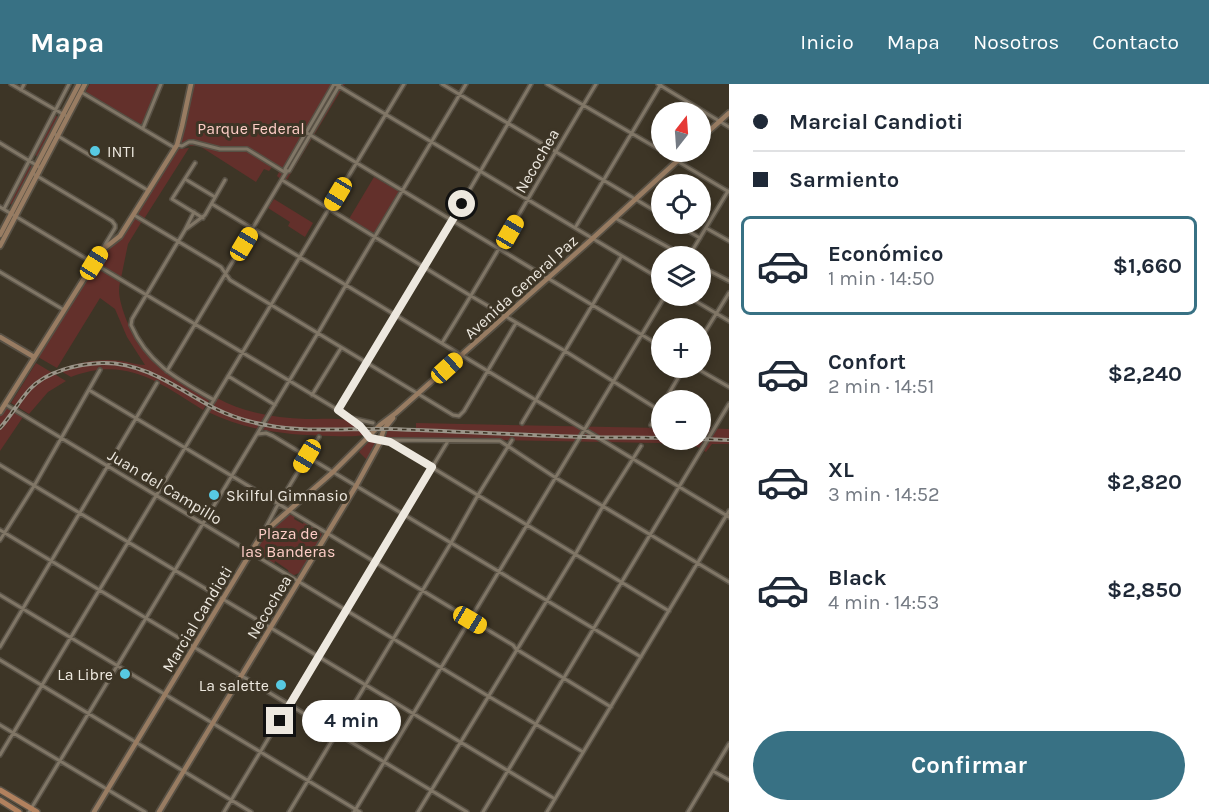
<!DOCTYPE html>
<html lang="es">
<meta charset="utf-8">
<style>
:root{--surface:#fff;--page:#f2f2f3;--text:#1f2937;--muted:#747a83;--line:#e0e1e3;--accent:#387184}
body{margin:0;font-family:Karla,sans-serif;background:var(--page);color:var(--text);height:100vh;display:flex;flex-direction:column;font-size:22px;white-space:nowrap}
*{box-sizing:border-box;margin:0}
p{font-size:20px;color:var(--muted)}
.icon{flex:none;width:33px;height:33px;fill:none;stroke:currentColor;stroke-width:2;stroke-linecap:round;stroke-linejoin:round}
.map{position:relative;flex:1;overflow:hidden}
.details{display:flex;flex-direction:column;background:var(--surface);width:480px}
.details>*{flex:none}
.hud{display:grid;align-content:center;height:132px;padding:0 24px;background:var(--surface)}
.needle{width:39px;rotate:17deg}
.buttons{position:absolute;left:651px;top:18px;display:grid;gap:12px}
.buttons a{display:grid;place-items:center;width:60px;height:60px;border-radius:50%;background:var(--surface);box-shadow:0 3px 9px #0003;font-size:30px}
.end{position:absolute;width:27px;height:27px;margin:-14px;border:8px solid #ede8df;background:#111;box-shadow:0 0 0 3px #111}
.from{border-radius:50%}
.bubble{position:absolute;height:42px;border-radius:21px;background:var(--surface);box-shadow:0 3px 9px #0003;font-size:20px;font-weight:700;line-height:42px;text-align:center}
.car{position:absolute;width:18px;height:36px;margin:-18px -9px;border-radius:8px;box-shadow:0 0 4px 2px #0007;background:linear-gradient(#f5c518 24%,#345 0 40%,#f5c518 0 76%,#345 0 86%,#f5c518 0)}
.hud b{display:flex;align-items:center;gap:21px;height:57px;font-size:22px}
.hud b+b{border-top:2px solid var(--line)}
.hud i{width:15px;height:15px;background:var(--text)}
ul{padding:0;list-style:none}
li{display:flex;align-items:center;gap:18px;height:99px;margin:0 12px 9px;padding:0 12px;border:3px solid transparent;border-radius:9px}
li div{flex:1}
li b{display:block;font-size:22px}
li em{font-style:normal;font-weight:700}
li.on{border-color:var(--accent)}
li>.icon{width:54px;height:54px;stroke-width:1.5}
.button{display:flex;gap:12px;margin-top:auto;padding:12px 24px}
.button a{flex:1;height:69px;border-radius:36px;background:var(--accent);color:#fff;font-size:24px;font-weight:700;line-height:69px;text-align:center}
header{display:flex;align-items:center;gap:36px;box-sizing:border-box;height:84px;padding:0 30px;background:var(--accent);color:#fff}
header strong{font-size:28px}
nav{display:flex;gap:33px;margin-inline-start:auto;font-size:21px}
main{display:flex;flex:1;min-height:0}
.map>svg:first-child{display:block}
.green{fill:#63302b}
.lines{fill:none;stroke-linecap:round;stroke-linejoin:round}
.street-casing{stroke:#585145;stroke-width:6}
.secondary-casing{stroke:#585145;stroke-width:8}
.primary-casing{stroke:#585145;stroke-width:8}
.street{stroke:#807666;stroke-width:3}
.secondary{stroke:#987c62;stroke-width:4.5}
.primary{stroke:#b1815e;stroke-width:5}
.rail-casing{stroke:#9a9488;stroke-width:4}
.rail{stroke:#3d3526;stroke-width:1.5;stroke-dasharray:4.5;stroke-linecap:butt}
.route{stroke:#ede8df;stroke-width:8}
.poi-dot{fill:#57c9e2;stroke:#3d3526;stroke-width:2}
.labels{text-anchor:middle;dominant-baseline:central;stroke-width:6;stroke-linejoin:round;paint-order:stroke}
.park-label{font-size:16px;fill:#fdcdc6;stroke:#3d3526}
.poi-label{font-size:16px;fill:#ede8df;stroke:#3d3526;text-anchor:start}
.street-label{font-size:16px;fill:#ede8df;stroke:#3d3526}
</style>
<header>
<strong>Mapa</strong>
<nav><a>Inicio</a><a>Mapa</a><a>Nosotros</a><a>Contacto</a></nav>
</header>
<main>
<div class="map">
<svg width="729" height="728" viewBox="0 0 729 728">
<rect width="100%" height="100%" fill="#3d3526"/>
<path class="green" d="M90 0H158L142 41 85 9Z
M192 0H345L285 99 277 92 279 88 272 83 269 87 264 85 256 98 198 61 192 62 179 60Z
M55 31 59 34 38 73 35 71Z
M189 64 144 135 136 130 177 65Z
M29 81 33 83 12 121 9 119Z
M374 93 399 107 374 149 349 135Z
M274 115 313 139 305 153 288 142 290 138 268 124Z
M134 133 142 137 128 160 121 194 97 179 104 168 121 154Z
M95 182 120 198C117 211 122 223 126 235 145 280 170 292 210 315L203 326C158 298 126 272 71 293L59 286C79 278 101 274 121 277 129 278 137 281 145 281L127 253 115 225 100 214 57 284 38 273Z
M36 279 66 297 48 308 29 330 11 319Z
M217 314C244 329 275 334 306 335 319 335 335 334 348 336 355 338 361 345 364 351 354 353 342 352 331 352 288 351 247 347 208 328Z
M6 323 23 333 0 367V332Z
M416 339 661 344 662 356H700L701 344 729 345V360H712L706 368 692 360 690 362 673 358 672 361 659 359 390 354 384 352 389 344 416 345Z
M369 356 375 357 376 360 367 376 359 368Z
M286 430 295 432 294 435 303 440 304 437 321 448 322 453 299 489 292 492 289 490 288 486 275 477 274 481 255 469C255 453 275 440 286 430Z"/>
<g class="lines">
<defs>
<path id="street" d="M11 0 68 33
M335 0 662 196
M442 0 662 131
M547 0 662 67
M658 0 729 43
M21 6 24 0
M81 8 175 64
M143 44 161 0
M53 49 149 107
M307 49 662 263
M0 59 41 84
M177 61 182 62 189 58H193L220 65H247L286 89
M662 68 729 108
M195 79 172 115 203 134
M287 87H289L340 0
M32 89 112 137 115 141V144L103 164
M185 95 215 113
M282 96 471 212 565 267 662 328
M212 120 729 433
M0 123 338 326 360 342 370 354 384 356 395 361 669 527
M4 125 69 0
M194 128 185 146 132 235 131 241C148 280 179 296 214 316
M134 131 221 183 230 196 453 331 459 332 464 327 516 239
M615 134 684 172
M676 140 700 154
M575 144 661 0
M706 144 729 157
M186 145 205 131 225 96
M689 172 728 107
M700 182 729 197
M0 188 64 226
M687 212 729 237
M700 256 729 209
M442 259C495 174 544 86 596 0
M696 284 729 303
M167 287 287 87 285 85 334 0
M228 292 275 321
M89 306 513 561 516 565 611 623
M312 311 341 264
M665 316 684 284
M5 320 488 612 583 668
M338 326 452 136 531 0
M351 334 373 339
M522 339 621 173
M651 341 662 322
M258 350 266 349 273 352 641 573
M387 356 500 357 556 394 729 498
M0 381 555 715
M0 446 467 728
M264 447 276 424 319 353
M0 456 34 402 100 286
M0 511 360 728
M0 563 157 299
M0 576 251 728
M0 641 145 728
M0 671 404 0
M713 687 729 696
M29 728 318 249 346 201 466 0
M224 728 448 357
M289 728 451 459 478 411 512 356
M354 728 665 212
M418 728 576 469 603 422 641 362
M483 728 729 320
M547 728 729 427
M688 728 729 660"/>
<path id="secondary" d="M700 55 729 29
M0 151 79 0
M0 162 85 0
M0 253 34 273
M0 328 102 166 120 152 177 61 182 42 191 0
M94 728 262 450 333 388 380 341 396 329 592 155 687 68
M159 728 356 402 379 360 384 345 393 334"/>
<path id="primary" d="M0 706 37 728
M0 716 19 728"/>
</defs>
<use href="#street" class="street-casing"/>
<use href="#secondary" class="secondary-casing"/>
<use href="#primary" class="primary-casing"/>
<use href="#street" class="street"/>
<use href="#secondary" class="secondary"/>
<use href="#primary" class="primary"/>
<defs>
<path id="rail" d="M0 344C11 332 19 317 30 305 47 287 78 280 102 279 145 278 178 305 214 324 230 332 248 338 266 341 306 349 348 344 389 345 454 347 519 351 584 353 610 354 636 353 662 354
M700 355 729 356"/>
</defs>
<use href="#rail" class="rail-casing"/>
<use href="#rail" class="rail"/>
</g>
<g class="lines">
<path class="route" d="M280 637 432 383 390 358 370 354 360 342 338 326 462 120"/>
</g>
<g class="poi-dot">
<circle cx="95" cy="67" r="6"/>
<circle cx="214" cy="411" r="6"/>
<circle cx="125" cy="590" r="6"/>
<circle cx="281" cy="601" r="6"/>
</g>
<g class="labels">
<g class="park-label">
<text x="251" y="44">Parque Federal</text>
<text x="288" y="449">Plaza de<tspan x="288" dy="18">las Banderas</tspan></text>
</g>
<g class="poi-label">
<text x="107" y="67">INTI</text>
<text x="226" y="411">Skilful Gimnasio</text>
<text x="113" y="590" text-anchor="end">La Libre</text>
<text x="269" y="601" text-anchor="end">La salette</text>
</g>
<g class="street-label">
<text transform="translate(537 77) rotate(-60)">Necochea</text>
<text transform="translate(521 203) rotate(-42)">Avenida General Paz</text>
<text transform="translate(165 403) rotate(31)">Juan del Campillo</text>
<text transform="translate(269 523) rotate(-59)">Necochea</text>
<text transform="translate(197 535) rotate(-59)">Marcial Candioti</text>
</g>
</g>
</svg>
<div class="buttons">
<a><svg class="needle" viewBox="-14 -14 28 28"><path d="M0-13l5 13h-10z" fill="#e53935"/><path d="M0 13l5-13h-10z" fill="#747a83"/></svg></a>
<a><svg class="icon" aria-label="locate" viewBox="0 0 24 24"><circle cx="12" cy="12" r="6"/><path d="M12 2v4M12 18v4M2 12h4M18 12h4"/></svg></a>
<a><svg class="icon" aria-label="layers" viewBox="0 0 24 24"><path d="M12 4l9 5-9 5-9-5zM3 14l9 5 9-5"/></svg></a>
<a>+</a>
<a>−</a>
</div>
<i class="end from" style="left:462px;top:120px"></i>
<i class="end" style="left:280px;top:637px"></i>
<div class="bubble" style="left:302px;top:616px;width:99px">4 min</div>
<i class="car" style="left:338px;top:110px;rotate:211deg"></i>
<i class="car" style="left:510px;top:148px;rotate:30deg"></i>
<i class="car" style="left:244px;top:160px;rotate:31deg"></i>
<i class="car" style="left:94px;top:179px;rotate:32deg"></i>
<i class="car" style="left:447px;top:284px;rotate:48deg"></i>
<i class="car" style="left:307px;top:372px;rotate:211deg"></i>
<i class="car" style="left:470px;top:536px;rotate:121deg"></i>
</div>
<section class="details">
<div class="hud">
<b><i class="from"></i>Marcial Candioti</b>
<b><i></i>Sarmiento</b>
</div>
<ul>
<li class="on"><svg class="icon" aria-label="car" viewBox="0 0 24 24"><path d="M5 17H2v-5l4-1 3-4h7l3 4 3 1v5h-3M9 17h6M6 11h13"/><circle cx="7" cy="17" r="2"/><circle cx="17" cy="17" r="2"/></svg><div><b>Económico</b><p>1 min · 14:50</p></div><em>$1,660</em></li>
<li><svg class="icon" aria-label="car" viewBox="0 0 24 24"><path d="M5 17H2v-5l4-1 3-4h7l3 4 3 1v5h-3M9 17h6M6 11h13"/><circle cx="7" cy="17" r="2"/><circle cx="17" cy="17" r="2"/></svg><div><b>Confort</b><p>2 min · 14:51</p></div><em>$2,240</em></li>
<li><svg class="icon" aria-label="car" viewBox="0 0 24 24"><path d="M5 17H2v-5l4-1 3-4h7l3 4 3 1v5h-3M9 17h6M6 11h13"/><circle cx="7" cy="17" r="2"/><circle cx="17" cy="17" r="2"/></svg><div><b>XL</b><p>3 min · 14:52</p></div><em>$2,820</em></li>
<li><svg class="icon" aria-label="car" viewBox="0 0 24 24"><path d="M5 17H2v-5l4-1 3-4h7l3 4 3 1v5h-3M9 17h6M6 11h13"/><circle cx="7" cy="17" r="2"/><circle cx="17" cy="17" r="2"/></svg><div><b>Black</b><p>4 min · 14:53</p></div><em>$2,850</em></li>
</ul>
<div class="button"><a>Confirmar</a></div>
</section>
</main>
